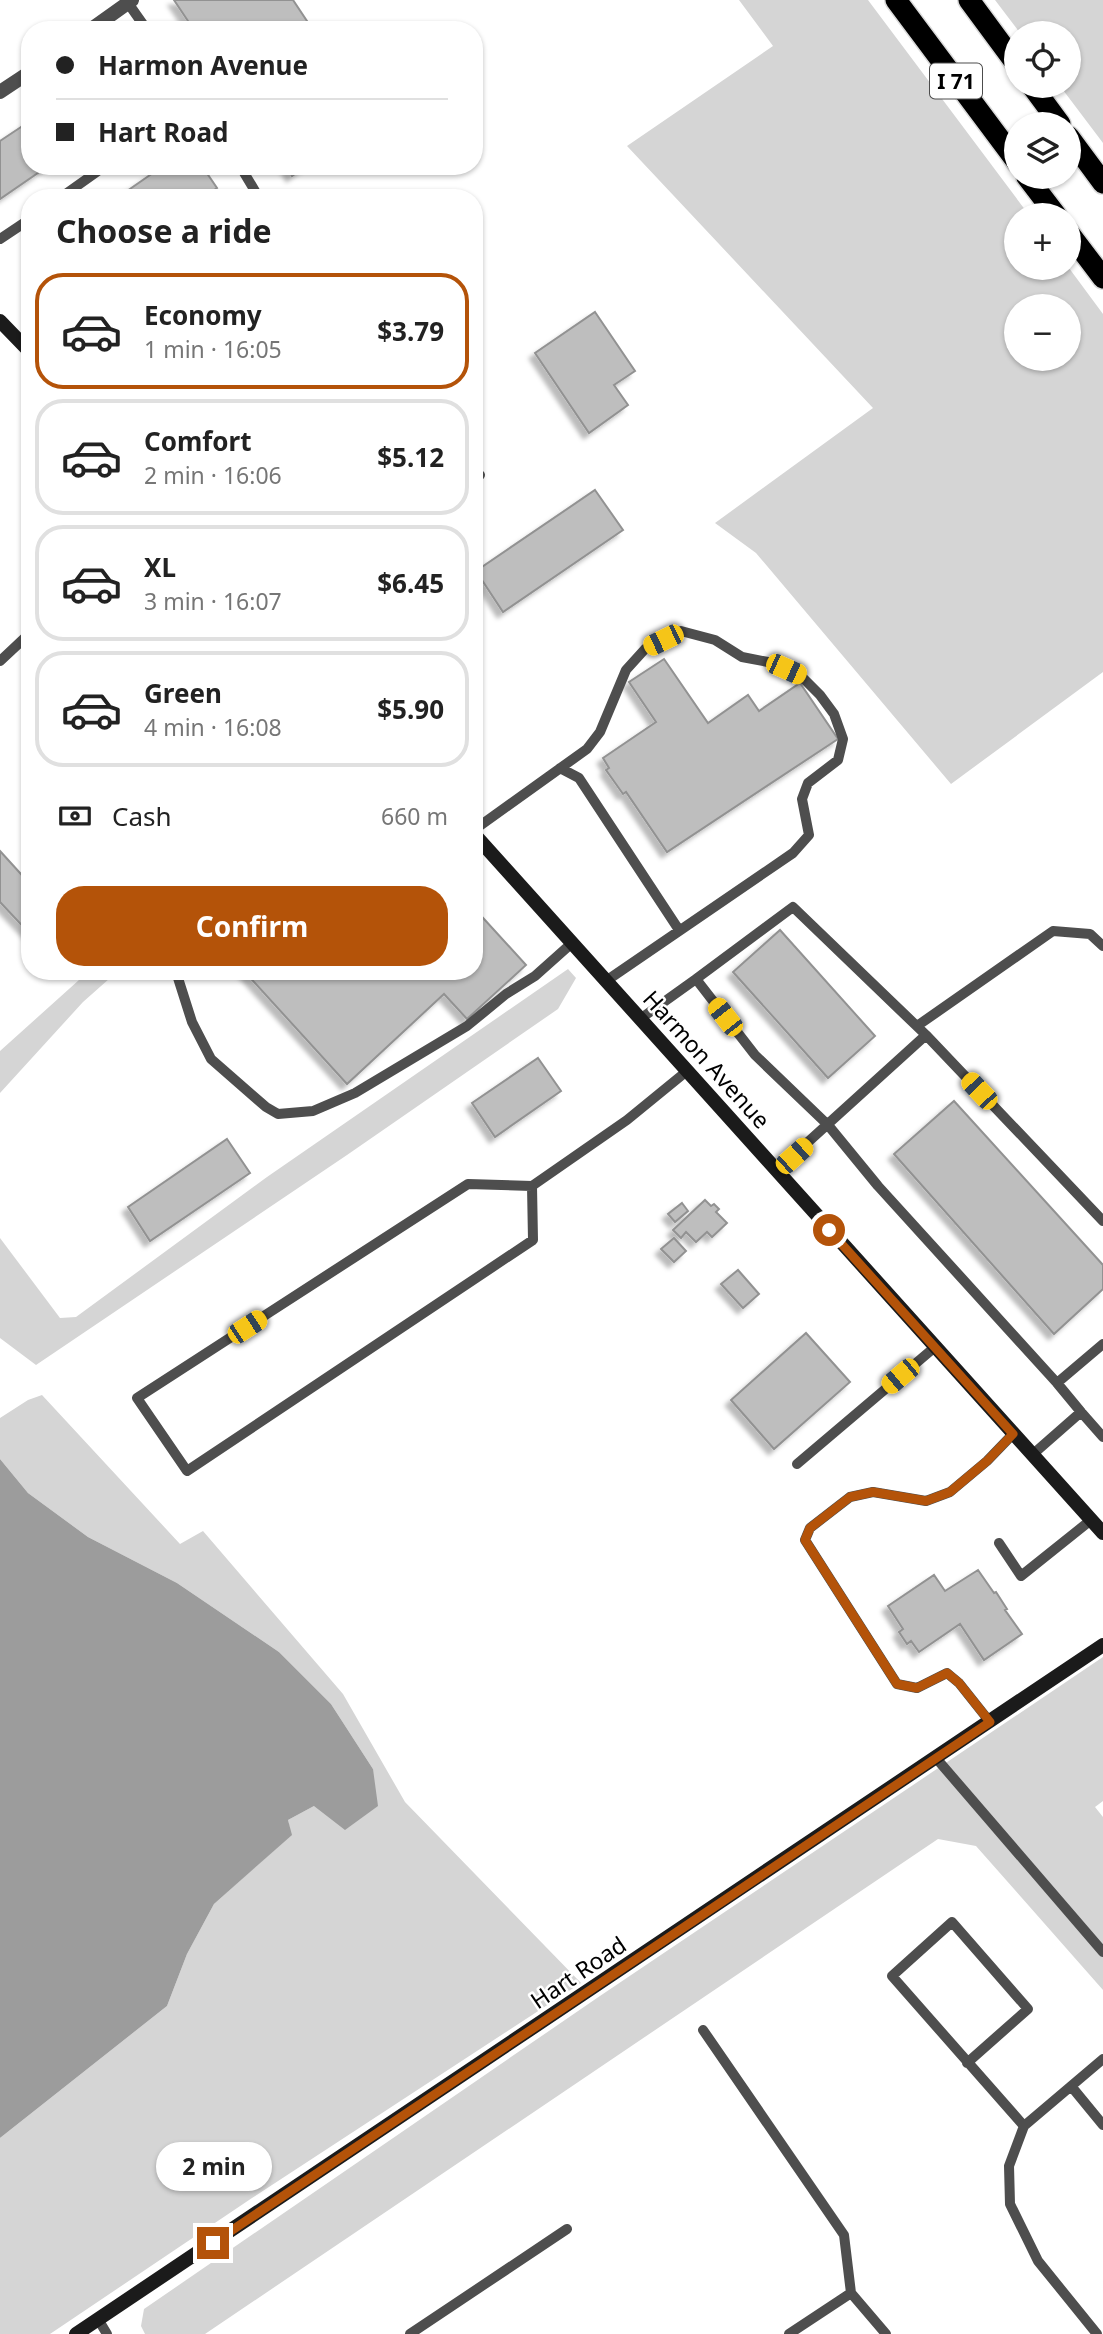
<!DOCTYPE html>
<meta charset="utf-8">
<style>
:root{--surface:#fff;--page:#f2f2f2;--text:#222;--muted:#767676;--line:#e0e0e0;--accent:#b45309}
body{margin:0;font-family:"Noto Sans",sans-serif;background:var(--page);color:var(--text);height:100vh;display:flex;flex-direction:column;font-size:26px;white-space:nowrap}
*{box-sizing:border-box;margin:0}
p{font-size:23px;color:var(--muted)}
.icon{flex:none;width:38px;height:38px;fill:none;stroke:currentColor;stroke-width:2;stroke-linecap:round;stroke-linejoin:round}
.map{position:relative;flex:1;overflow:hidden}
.details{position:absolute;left:21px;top:189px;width:462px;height:791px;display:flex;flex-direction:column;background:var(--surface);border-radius:28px;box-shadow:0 2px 5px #0004}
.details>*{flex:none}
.hud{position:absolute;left:21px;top:21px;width:462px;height:154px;border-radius:28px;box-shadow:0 2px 5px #0004;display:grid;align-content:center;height:154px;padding:0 35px;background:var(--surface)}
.buttons{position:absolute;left:1004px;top:21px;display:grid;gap:14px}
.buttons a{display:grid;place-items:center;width:77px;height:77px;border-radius:50%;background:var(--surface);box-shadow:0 2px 5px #0004;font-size:35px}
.end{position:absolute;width:32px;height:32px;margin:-16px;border:9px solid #b45309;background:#fff;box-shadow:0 0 0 4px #fff}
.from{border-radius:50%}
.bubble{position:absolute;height:49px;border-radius:24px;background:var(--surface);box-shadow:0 2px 5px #0004;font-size:23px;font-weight:700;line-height:49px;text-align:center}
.car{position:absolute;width:21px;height:42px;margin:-21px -10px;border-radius:9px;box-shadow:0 0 5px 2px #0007;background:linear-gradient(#f5c518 24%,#345 0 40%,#f5c518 0 76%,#345 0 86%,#f5c518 0)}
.hud b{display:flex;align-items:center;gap:24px;height:66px;font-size:26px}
.hud b+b{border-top:2px solid var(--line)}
.hud i{width:18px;height:18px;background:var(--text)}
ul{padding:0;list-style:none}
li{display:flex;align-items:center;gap:21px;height:116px;margin:0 14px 10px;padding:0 21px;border:4px solid var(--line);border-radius:28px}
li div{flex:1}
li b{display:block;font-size:26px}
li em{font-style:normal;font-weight:700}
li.selected{border-color:var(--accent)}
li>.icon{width:63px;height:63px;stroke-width:1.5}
h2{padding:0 35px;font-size:32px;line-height:84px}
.pay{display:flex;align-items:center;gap:18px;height:77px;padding:0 35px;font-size:26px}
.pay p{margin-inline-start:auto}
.cta{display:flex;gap:14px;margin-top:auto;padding:14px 35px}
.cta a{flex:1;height:80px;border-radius:28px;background:var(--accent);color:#fff;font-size:28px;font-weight:700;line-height:80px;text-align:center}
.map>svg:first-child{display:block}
.green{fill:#d5d5d5;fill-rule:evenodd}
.water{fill:#9c9c9c}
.building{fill:#bebebe;stroke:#929292;stroke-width:2;filter:url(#shadow)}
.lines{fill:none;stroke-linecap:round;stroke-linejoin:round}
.highway-casing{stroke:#dbdbdb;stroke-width:24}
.lane{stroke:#4e4e4e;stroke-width:10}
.street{stroke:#4e4e4e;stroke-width:14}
.secondary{stroke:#1b1b1b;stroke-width:14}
.highway{stroke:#000;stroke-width:21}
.route{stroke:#b45309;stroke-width:9}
.labels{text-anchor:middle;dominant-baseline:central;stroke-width:5;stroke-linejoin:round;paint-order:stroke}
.shield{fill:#fff;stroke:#4c4c4c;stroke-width:2}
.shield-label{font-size:21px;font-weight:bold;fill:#000}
.street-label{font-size:23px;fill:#000;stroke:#fff}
</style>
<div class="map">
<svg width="1103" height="2334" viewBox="0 0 1103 2334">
<defs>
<filter id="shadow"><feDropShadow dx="-5.5" dy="5.5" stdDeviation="2" flood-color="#0004"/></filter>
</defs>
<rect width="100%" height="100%" fill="#fff"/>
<path class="green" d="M739 0H868L1029 215H1017V268H1069L1103 314V672L951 784 756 553 715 523 873 408 627 146 773 46ZM1017 306H1069V359H1017Z
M995 0H1103V143L1060 86H1069V33H1020Z
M568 969 576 978 558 1009 347 1155 36 1365 0 1338V1238L60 1318 76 1317 267 1177Z
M89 971H118L83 1002 0 1093V1051Z
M42 1395 180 1544 203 1531 343 1694 405 1802 581 1983 252 2198 50 2334H0V2138L167 2006 187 1954 214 1904 291 1835 288 1820 314 1806 373 1769 331 1704 279 1652 177 1583 88 1537 28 1493 0 1459V1418L28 1400Z
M1103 1657V1801L1095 1807 1103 1817V1990L976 1846 938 1839 205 2334H145L141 2326 144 2309 597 1998Z"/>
<path class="water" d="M0 1459 28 1493 88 1537 177 1583 279 1652 331 1704 373 1769 378 1806 345 1830 314 1806 288 1820 292 1835 214 1904 187 1954 167 2006 0 2138Z"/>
<path class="building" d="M174 0H293L313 30H194Z
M30 121V166H48L0 199V141Z
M163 166H202L217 188 202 198H117Z
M286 166H306L292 176Z
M595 312 635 371 614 385 628 405 589 433 535 353Z
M595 490 623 530 503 612 476 571Z
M664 659 708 723 748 695 759 711 800 683 838 739 667 852 626 792 623 794 606 770 609 768 603 758 656 722 629 682Z
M0 851 30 884V934L0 902Z
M474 908 526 965 467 1019 444 994 347 1084 244 971H474Z
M780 930 875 1036 828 1078 733 972Z
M538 1058 561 1091 495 1137 472 1103Z
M954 1101 1103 1265V1289L1054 1334 894 1154Z
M227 1139 250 1173 150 1241 128 1207Z
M705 1200 711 1206 714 1204 719 1209 716 1212 727 1223 712 1237 707 1232 696 1242 686 1232 681 1238 673 1230Z
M682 1203 688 1211 675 1222 668 1214Z
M674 1238 686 1251 674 1262 661 1249Z
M738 1270 759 1294 743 1308 721 1284Z
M806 1333 850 1382 774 1449 731 1400Z
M978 1570 994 1593 996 1592 1007 1609 1005 1610 1022 1634 984 1660 960 1624 919 1652 911 1641 907 1644 899 1632 903 1629 888 1606 934 1575 945 1591Z"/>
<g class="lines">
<defs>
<path id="highway" d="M896 0 1017 162
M969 0 1017 65
M1032 86 1060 124
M1069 137 1103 183
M1027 177 1056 215
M1069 233 1103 278"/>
</defs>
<use href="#highway" class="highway-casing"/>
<path class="lane" d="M128 3 147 30
M240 166 255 191 246 198
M60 198 105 166
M0 239 30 219
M474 482 480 475
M0 661 30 633
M560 768 579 778 679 930
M474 830 587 749 600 732 626 670 645 649 681 631 715 640 742 657 773 663 799 674 820 695 834 714 843 739 838 760 808 783 802 799 809 835 793 853 606 981
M179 971 178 978 192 1022 211 1059 266 1107 278 1114 313 1111 355 1093 467 1026 506 994 535 976 572 943
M696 979 793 907 926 1035
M640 1019 696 979 755 1055 828 1125 878 1186 1057 1383 1103 1344
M917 1026 1053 931 1090 934 1103 946
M776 1171 926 1035 1103 1221
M532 1186 468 1184 137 1398 187 1471 533 1240 532 1186 627 1120 687 1071
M1057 1383 1081 1412
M1032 1455 1081 1412 1103 1437
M797 1464 935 1347
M999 1543 1021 1576 1091 1520
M990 1722 959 1683 947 1673 917 1688 897 1684 805 1540 810 1528 850 1497 873 1492 926 1501 950 1492 987 1461 1013 1434
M936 1758 1103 1952
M703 2030 844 2235 851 2293 789 2334
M967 2063 1028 2009 952 1922 892 1976 1024 2126
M1071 2086 1103 2125
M851 2293 886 2334
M98 2319 107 2334
M410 2334 567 2229
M1097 2334 1038 2261 1010 2204 1009 2166 1024 2126 1103 2059"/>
<path class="street" d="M90 30 132 0
M0 92 30 72"/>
<path class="secondary" d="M0 321 30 352
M474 834 1103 1533
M76 2334 1103 1645"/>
<use href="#highway" class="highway"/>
</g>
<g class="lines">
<path class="route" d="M213 2243 990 1722 959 1683 947 1673 917 1688 897 1684 805 1540 810 1528 850 1497 873 1492 926 1501 950 1492 987 1461 1013 1434 829 1230"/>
</g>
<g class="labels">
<rect class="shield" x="930" y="63.5" width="52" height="35" rx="5"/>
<g class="shield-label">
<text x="956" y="81">I 71</text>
</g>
<g class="street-label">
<text transform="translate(707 1059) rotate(48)">Harmon Avenue</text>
<text transform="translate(578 1972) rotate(-34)">Hart Road</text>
</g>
</g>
</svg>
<div class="buttons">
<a><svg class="icon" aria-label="locate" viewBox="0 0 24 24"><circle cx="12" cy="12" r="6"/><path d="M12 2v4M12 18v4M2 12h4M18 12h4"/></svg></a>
<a><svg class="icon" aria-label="layers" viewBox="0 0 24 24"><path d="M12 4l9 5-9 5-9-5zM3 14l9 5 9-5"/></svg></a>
<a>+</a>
<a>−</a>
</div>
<i class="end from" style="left:829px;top:1230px"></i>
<i class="end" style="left:213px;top:2243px"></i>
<div class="bubble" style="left:156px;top:2142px;width:116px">2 min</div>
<i class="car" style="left:663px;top:640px;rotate:244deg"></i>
<i class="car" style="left:786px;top:669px;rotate:114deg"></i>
<i class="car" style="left:725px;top:1017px;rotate:322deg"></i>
<i class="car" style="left:979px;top:1091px;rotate:317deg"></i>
<i class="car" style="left:794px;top:1156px;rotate:48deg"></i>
<i class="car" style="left:247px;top:1327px;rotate:57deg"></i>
<i class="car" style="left:900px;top:1376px;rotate:230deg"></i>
<div class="hud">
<b><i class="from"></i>Harmon Avenue</b>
<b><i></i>Hart Road</b>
</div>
<section class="details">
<h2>Choose a ride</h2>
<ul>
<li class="selected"><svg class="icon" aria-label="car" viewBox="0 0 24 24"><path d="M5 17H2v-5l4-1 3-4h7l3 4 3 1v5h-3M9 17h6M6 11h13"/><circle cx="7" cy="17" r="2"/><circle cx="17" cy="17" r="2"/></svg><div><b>Economy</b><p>1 min · 16:05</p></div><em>$3.79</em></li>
<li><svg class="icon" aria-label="car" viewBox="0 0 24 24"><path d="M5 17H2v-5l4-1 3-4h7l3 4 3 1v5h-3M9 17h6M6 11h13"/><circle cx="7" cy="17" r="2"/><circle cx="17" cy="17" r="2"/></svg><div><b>Comfort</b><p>2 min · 16:06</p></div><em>$5.12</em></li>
<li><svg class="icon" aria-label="car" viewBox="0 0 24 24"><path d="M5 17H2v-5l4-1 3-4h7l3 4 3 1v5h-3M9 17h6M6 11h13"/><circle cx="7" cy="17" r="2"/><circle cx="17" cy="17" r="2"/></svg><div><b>XL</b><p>3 min · 16:07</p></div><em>$6.45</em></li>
<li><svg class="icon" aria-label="car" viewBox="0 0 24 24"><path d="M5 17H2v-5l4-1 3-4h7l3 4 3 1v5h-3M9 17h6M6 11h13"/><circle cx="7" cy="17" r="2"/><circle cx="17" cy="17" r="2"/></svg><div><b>Green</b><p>4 min · 16:08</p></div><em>$5.90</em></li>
</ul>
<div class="pay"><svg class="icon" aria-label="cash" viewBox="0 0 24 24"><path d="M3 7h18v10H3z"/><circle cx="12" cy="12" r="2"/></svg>Cash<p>660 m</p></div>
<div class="cta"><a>Confirm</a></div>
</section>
</div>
